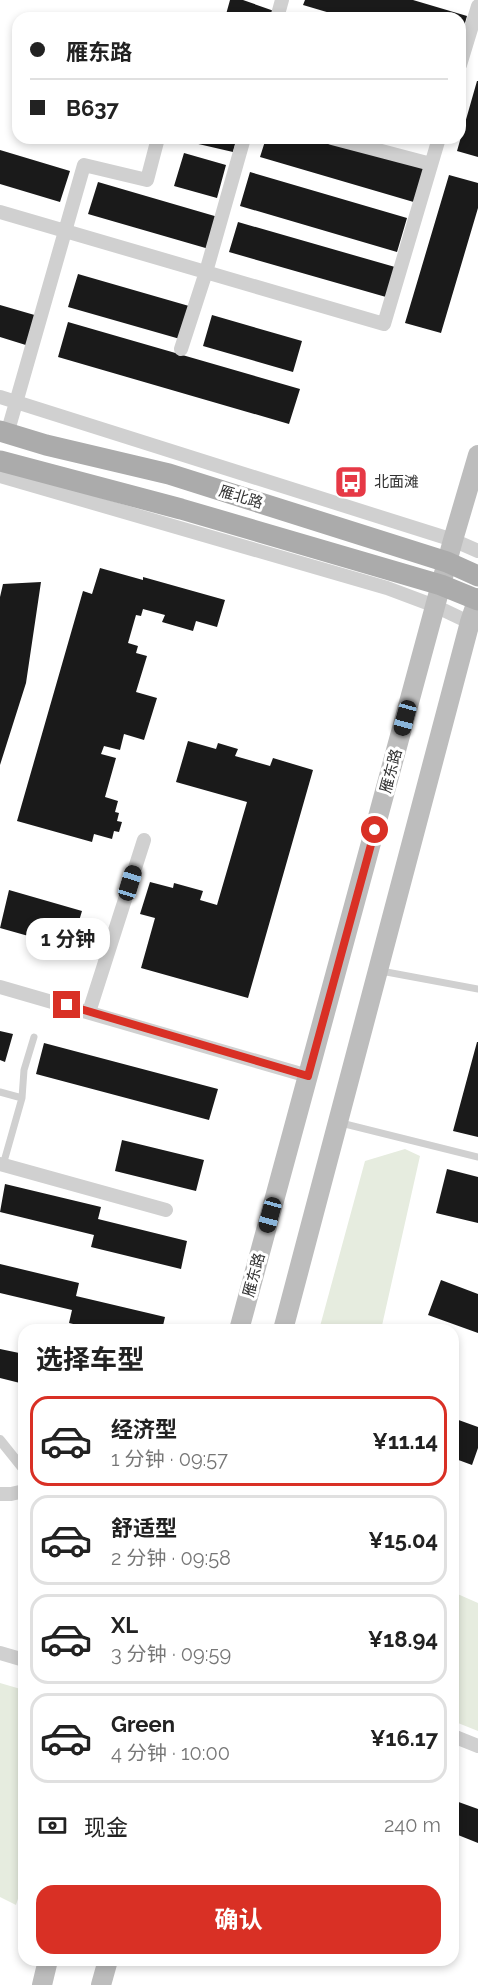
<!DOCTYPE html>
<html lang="zh">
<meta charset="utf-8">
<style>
:root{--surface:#fff;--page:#f6f6f6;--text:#222;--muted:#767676;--line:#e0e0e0;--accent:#d93025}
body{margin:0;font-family:Raleway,"Noto Sans SC",sans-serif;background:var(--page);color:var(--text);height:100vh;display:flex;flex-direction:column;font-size:22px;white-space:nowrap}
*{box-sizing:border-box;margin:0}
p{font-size:20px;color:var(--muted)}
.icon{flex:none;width:33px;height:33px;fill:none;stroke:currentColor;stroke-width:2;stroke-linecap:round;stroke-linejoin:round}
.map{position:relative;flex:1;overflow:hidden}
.sheet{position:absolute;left:18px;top:1324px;width:441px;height:642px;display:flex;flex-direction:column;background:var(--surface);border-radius:18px;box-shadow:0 3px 9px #0003}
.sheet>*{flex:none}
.guide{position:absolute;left:12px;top:12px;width:454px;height:132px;border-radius:18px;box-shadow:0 3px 9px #0003;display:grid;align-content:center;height:132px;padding:0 18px;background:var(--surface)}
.end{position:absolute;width:27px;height:27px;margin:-14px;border:8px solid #d93025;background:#fff;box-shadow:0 0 0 3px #fff}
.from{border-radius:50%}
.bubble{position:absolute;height:42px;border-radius:18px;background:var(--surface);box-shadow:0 3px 9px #0003;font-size:20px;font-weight:700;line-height:42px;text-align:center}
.car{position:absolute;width:18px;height:36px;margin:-18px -9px;border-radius:8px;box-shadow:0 0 4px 2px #0007;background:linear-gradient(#222 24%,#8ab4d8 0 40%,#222 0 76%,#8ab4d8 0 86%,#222 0)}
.guide b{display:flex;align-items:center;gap:21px;height:57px;font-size:22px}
.guide b+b{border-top:2px solid var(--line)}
.guide i{width:15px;height:15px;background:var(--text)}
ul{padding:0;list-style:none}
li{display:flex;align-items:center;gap:18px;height:90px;margin:0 12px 9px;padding:0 6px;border:3px solid var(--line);border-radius:18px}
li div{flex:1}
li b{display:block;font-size:22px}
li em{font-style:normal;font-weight:700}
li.active{border-color:var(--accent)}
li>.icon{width:54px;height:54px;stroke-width:1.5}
h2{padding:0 18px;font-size:27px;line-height:72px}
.pay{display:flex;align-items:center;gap:15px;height:66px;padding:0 18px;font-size:22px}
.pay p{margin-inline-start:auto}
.cta{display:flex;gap:12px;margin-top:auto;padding:12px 18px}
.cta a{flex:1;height:69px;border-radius:18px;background:var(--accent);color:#fff;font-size:24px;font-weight:700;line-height:69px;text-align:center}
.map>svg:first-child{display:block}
.green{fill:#e6ecdf}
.building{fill:#1a1a1a}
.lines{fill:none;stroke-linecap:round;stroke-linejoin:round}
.service{stroke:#d0d0d0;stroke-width:7}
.pedestrian{stroke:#d0d0d0;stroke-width:10}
.minor{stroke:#d0d0d0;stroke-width:14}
.secondary{stroke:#bdbdbd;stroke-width:20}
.primary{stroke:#ababab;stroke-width:21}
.route{stroke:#d93025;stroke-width:8}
.labels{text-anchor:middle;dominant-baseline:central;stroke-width:6;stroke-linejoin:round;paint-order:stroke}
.poi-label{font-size:15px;fill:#333;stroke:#fff;text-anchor:start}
.street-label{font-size:15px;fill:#333;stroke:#fff}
</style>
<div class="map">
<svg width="478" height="1985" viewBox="0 0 478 1985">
<rect width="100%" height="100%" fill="#fff"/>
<path class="green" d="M405 1149 420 1156 381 1330H319L365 1161Z
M453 1592 478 1603V1731L453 1721Z
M0 1683 24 1690V1880L16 1905 0 1897Z"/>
<path class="building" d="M230 0H243L274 11 272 18H225Z
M305 0H413L467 16 461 37 460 18H347L303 5Z
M477 81H478V157L457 151Z
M181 138H237L233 152 181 140Z
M266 138H320L427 169 417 203 260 157Z
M0 150 70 171 60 202 0 184Z
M184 153 226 165 217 198 174 186Z
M250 172 407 218 397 252 240 206Z
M449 175 478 183V208L441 333 405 323Z
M98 182 218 217 209 249 88 214Z
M238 222 395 267 386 297 229 252Z
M78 274 189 306 180 339 68 307Z
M0 305 38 316 29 346 0 337Z
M212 315 302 341 293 372 203 346Z
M68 322 300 389 289 424 58 357Z
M100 568 143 580V577L225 600 217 627 196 621 193 631 162 622 165 615 143 609 141 616 136 615 128 643 138 646 136 653 147 656 136 692 157 698 144 740 124 734 120 750 104 746 101 754 116 758 105 797 118 801 115 812 119 813 117 821 122 822 119 832 114 831 112 839 94 834 92 842 17 821 83 591 92 594Z
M41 582 26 683 0 765V597L3 584Z
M188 741 216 749 218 743 238 749 235 756 270 766 273 758 313 770 248 998 141 968 155 918 140 914 150 882 173 888 174 883 203 891 200 900 217 905 247 802 176 782Z
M9 890 82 911 71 948 0 928Z
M0 1031 13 1034 5 1062 0 1060Z
M477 1042H478V1137L453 1131Z
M44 1043 218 1089 209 1120 36 1074Z
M122 1140 204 1160 196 1191 115 1171Z
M447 1169 478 1177V1223L436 1213Z
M5 1184 101 1207 98 1219 187 1241 181 1269 91 1247 94 1235 0 1212Z
M0 1264 79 1283 76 1296 165 1317 162 1330H98L69 1323 72 1310 0 1293Z
M441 1280 478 1294V1333L428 1315Z
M0 1349 24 1354V1384L0 1378Z
M453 1418 478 1427V1448L472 1465 453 1458Z
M453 1800 478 1809V1843L453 1833Z"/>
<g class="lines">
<path class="service" d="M381 971 478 989
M0 1092 22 1098 24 1070 34 1037
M341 1123 478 1157
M3 1165 22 1098"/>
<path class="pedestrian" d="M0 1440 24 1470"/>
<path class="minor" d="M277 18 282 0
M460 65 478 6
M332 138 431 164
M0 212 384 324 439 138
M181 349 206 272 244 138
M0 397 453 540 478 551
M7 434 84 165 147 180 158 138
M0 476 387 588 435 606 475 625
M0 987 308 1076
M89 1012 144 840
M0 1164 166 1210
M0 1494H11L24 1491
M0 1653 24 1660
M453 1736 478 1746"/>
<path class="secondary" d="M239 1330 453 540 478 455
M283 1330 470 622 478 598
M42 1985 48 1960
M101 1985 108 1960"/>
<path class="primary" d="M0 431 46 445 169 474 447 562 478 576
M0 461 181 509 441 585 478 600"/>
</g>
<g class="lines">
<path class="route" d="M67 1005 308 1076 375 830"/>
</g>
<defs>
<symbol id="bus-square" viewBox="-11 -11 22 22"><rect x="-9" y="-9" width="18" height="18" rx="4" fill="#e63946" stroke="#fff"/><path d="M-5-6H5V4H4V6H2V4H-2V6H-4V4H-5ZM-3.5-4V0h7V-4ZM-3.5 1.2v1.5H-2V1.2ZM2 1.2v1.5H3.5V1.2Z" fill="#fff"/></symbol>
</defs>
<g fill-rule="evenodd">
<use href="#bus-square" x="332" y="463" width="38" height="38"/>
</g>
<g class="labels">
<g class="poi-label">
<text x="374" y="482">北面滩</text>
</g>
<g class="street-label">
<text transform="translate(241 497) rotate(17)">雁北路</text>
<text transform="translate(391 771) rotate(-75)">雁东路</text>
<text transform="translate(254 1275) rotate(-75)">雁东路</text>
</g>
</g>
</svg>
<i class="end from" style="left:375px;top:830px"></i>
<i class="end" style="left:67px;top:1005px"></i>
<div class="bubble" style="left:26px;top:918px;width:84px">1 分钟</div>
<i class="car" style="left:405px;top:718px;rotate:195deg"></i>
<i class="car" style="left:130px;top:883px;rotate:17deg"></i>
<i class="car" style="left:270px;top:1215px;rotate:195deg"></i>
<div class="guide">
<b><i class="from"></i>雁东路</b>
<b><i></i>B637</b>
</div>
<section class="sheet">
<h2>选择车型</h2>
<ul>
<li class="active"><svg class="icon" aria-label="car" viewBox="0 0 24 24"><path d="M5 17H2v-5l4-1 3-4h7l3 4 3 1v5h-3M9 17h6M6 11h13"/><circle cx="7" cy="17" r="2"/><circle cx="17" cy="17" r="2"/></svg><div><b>经济型</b><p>1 分钟 · 09:57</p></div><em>¥11.14</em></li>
<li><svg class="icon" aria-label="car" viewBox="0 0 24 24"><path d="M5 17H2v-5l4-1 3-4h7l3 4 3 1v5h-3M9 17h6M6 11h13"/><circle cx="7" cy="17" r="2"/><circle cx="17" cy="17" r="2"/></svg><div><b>舒适型</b><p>2 分钟 · 09:58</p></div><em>¥15.04</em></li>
<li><svg class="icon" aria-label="car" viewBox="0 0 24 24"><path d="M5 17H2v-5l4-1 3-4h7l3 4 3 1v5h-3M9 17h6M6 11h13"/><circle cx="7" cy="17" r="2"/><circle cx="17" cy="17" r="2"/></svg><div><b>XL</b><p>3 分钟 · 09:59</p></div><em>¥18.94</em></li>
<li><svg class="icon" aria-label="car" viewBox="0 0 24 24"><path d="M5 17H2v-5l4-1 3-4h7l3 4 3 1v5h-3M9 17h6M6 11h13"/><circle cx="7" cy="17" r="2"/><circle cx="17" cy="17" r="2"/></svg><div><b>Green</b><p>4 分钟 · 10:00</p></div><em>¥16.17</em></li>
</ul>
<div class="pay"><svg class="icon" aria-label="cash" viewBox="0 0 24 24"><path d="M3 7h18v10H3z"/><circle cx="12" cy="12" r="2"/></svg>现金<p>240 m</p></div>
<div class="cta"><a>确认</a></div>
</section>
</div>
